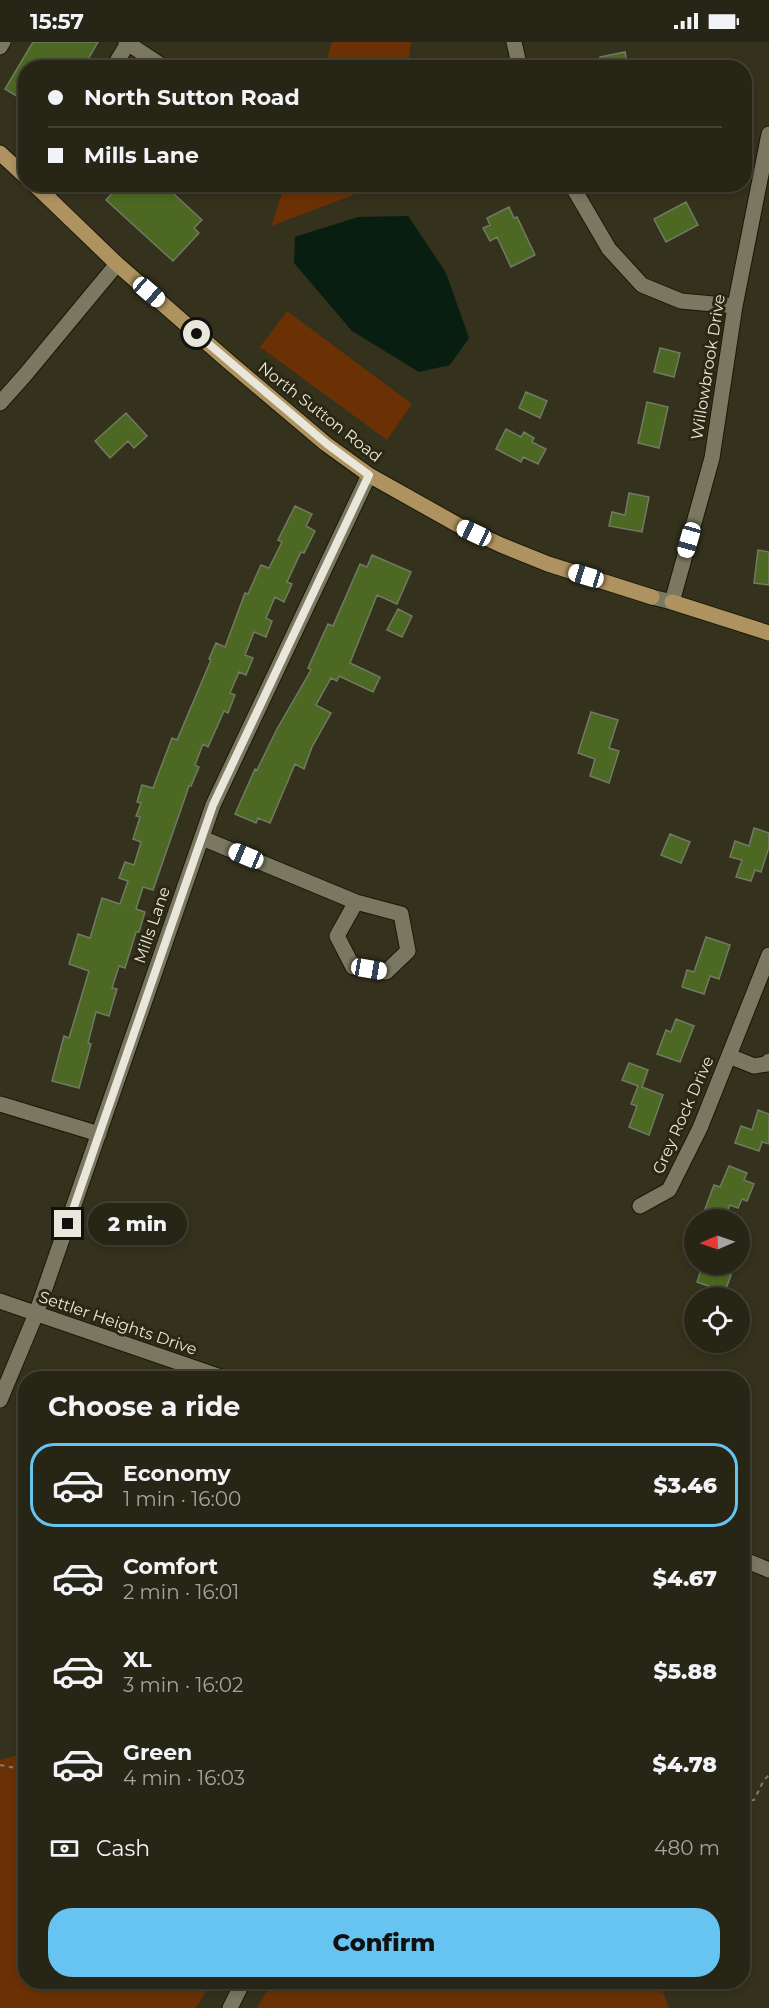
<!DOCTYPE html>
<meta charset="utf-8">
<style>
:root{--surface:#272516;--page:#333123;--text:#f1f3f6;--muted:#a4a5a1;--line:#434235;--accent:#67c4f0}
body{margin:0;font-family:Montserrat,sans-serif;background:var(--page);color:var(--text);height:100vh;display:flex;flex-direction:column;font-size:22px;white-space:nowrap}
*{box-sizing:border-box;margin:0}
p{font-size:20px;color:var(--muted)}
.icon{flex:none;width:33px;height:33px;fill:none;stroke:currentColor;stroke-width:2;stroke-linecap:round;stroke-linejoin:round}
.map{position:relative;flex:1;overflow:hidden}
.side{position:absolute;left:18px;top:1329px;width:732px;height:618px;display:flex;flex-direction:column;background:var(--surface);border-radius:24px;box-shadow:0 3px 9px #0003,0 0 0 2px var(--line)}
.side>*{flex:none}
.top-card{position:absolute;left:18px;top:18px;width:734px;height:132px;border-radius:24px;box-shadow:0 3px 9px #0003,0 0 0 2px var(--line);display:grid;align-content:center;height:132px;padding:0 30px;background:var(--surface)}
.needle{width:39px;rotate:268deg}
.tools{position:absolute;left:684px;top:1167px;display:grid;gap:12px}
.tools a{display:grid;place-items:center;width:66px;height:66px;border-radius:50%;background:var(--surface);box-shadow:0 3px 9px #0003,0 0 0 2px var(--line);font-size:30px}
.end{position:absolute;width:27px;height:27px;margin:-14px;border:8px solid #e9e7db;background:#111;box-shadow:0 0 0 3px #111}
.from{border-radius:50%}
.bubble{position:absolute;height:42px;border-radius:21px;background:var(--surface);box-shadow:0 3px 9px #0003,0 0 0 2px var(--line);font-size:20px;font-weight:800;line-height:42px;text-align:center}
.car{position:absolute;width:18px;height:36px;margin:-18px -9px;border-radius:8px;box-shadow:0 0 4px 2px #0007;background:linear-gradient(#fff 24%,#345 0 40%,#fff 0 76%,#345 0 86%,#fff 0)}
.top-card b{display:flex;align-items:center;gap:21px;height:57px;font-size:22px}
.top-card b+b{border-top:2px solid var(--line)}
.top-card i{width:15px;height:15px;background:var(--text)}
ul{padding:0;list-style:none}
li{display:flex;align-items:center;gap:18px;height:84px;margin:0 12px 9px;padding:0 18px;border:3px solid transparent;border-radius:24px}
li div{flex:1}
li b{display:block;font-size:22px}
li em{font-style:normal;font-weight:800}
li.selected{border-color:var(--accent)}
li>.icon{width:54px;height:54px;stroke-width:1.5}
h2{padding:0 30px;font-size:27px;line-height:72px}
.pay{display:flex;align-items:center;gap:15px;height:66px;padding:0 30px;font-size:22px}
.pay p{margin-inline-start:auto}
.primary-button{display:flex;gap:12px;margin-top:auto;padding:12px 30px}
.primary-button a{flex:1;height:69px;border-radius:24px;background:var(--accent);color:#111;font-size:24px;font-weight:800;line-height:69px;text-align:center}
.status{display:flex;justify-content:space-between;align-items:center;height:42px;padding:0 30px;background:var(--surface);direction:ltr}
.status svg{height:16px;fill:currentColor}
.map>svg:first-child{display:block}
.green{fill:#6b3105}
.water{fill:#081e10}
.building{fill:#4d6823;stroke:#707a65;stroke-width:1.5}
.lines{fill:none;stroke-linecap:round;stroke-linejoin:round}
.minor-casing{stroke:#1b1906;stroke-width:17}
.major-casing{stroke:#1b1906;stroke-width:17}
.path{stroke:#807d6d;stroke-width:2;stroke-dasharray:4.5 4.5;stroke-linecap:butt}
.minor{stroke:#7a7861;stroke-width:15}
.major{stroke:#ae9260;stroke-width:15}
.route{stroke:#e9e7db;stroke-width:8}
.labels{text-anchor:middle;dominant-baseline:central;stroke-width:6;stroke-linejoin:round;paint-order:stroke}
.street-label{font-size:16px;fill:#e9e7db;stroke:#2a2713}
</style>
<div class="status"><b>15:57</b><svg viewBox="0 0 49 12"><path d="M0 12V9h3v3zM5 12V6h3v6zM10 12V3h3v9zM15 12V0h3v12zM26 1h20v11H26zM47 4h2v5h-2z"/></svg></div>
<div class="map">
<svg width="769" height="1966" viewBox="0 0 769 1966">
<rect width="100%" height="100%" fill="#34311d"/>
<path class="green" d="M332 0H411L408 25H324Z
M285 143V142L372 143 369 147 271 184Z
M287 269 412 362 387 398 260 305Z
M25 1711 26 1940H212L196 1966H0V1718Z
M272 1940H659L669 1966H257Z"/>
<path class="water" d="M408 174 446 231 469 296 450 323 419 330 352 289 294 221 295 195 358 175Z"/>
<path class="building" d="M33 0H98L83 26H26V60L5 47Z
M625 10 628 26H602L600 15Z
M121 142H163L202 178 194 186 199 191 173 219 106 158Z
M686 160 698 183 666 200 654 177Z
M509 165 514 176 517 175 535 213 511 225 497 195 490 199 483 186 490 183 487 176Z
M660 306 680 311 674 335 654 330Z
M526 350 547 359 540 376 519 366Z
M647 360 668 365 659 406 638 401Z
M126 371 147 394 134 406 128 399 110 416 95 399Z
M506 387 521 395 524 390 534 396 532 400 546 407 538 422 523 415 521 420 496 407Z
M629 451 649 455 642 490 609 484 612 470 625 473Z
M295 464 312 472 306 484 315 489 304 511 301 510 287 540 292 542 284 560 275 555 266 576 272 579 266 595 254 590 245 613 253 616 246 633 239 630 230 651 235 653 228 671 224 669 208 705 203 702 195 723 199 725 191 744H189L153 848 143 845 136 867 145 870 139 890H136L125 926 119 924 112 946 117 947 109 974 96 970 88 1001 91 1002 79 1046 52 1039 64 994 69 996 89 929 69 922 78 892 90 896 102 856 120 862 128 839 119 836 125 820 134 823 141 800 133 797 140 775 136 774 141 761 137 760 142 743 153 746 172 696 177 698 211 618 209 617 216 601 225 605 245 551 248 552 261 523 269 526 282 500 278 498Z
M758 508 769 510V543L754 541Z
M372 513 411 530 397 562 377 553 350 621 380 635 373 650 339 634 337 639 331 636 316 663 331 671 312 705 304 727 295 722 270 781 258 776 256 781 235 772 255 727 257 728 277 687 311 628 308 626 328 582 333 584 360 522 367 525Z
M398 567 412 574 402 595 387 588Z
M591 670 618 678 609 706 619 709 609 741 590 734 595 717 578 711Z
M754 786 769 791V805L761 830 755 828 751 839 736 835 742 818 730 815 735 799 749 804Z
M670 792 690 800 681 821 661 813Z
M706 895 730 903 719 937 710 934 704 952 682 945 687 928 694 930Z
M676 977 694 984 680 1020 657 1012 666 988 671 990Z
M629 1021 648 1028 642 1045 663 1053 649 1093 629 1085 637 1064 631 1062 638 1044 622 1038Z
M758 1068 769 1072V1102L762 1100 759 1109 735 1101 741 1084 752 1088Z
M729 1124 747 1131 744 1138 754 1142 747 1159 742 1157 738 1166 730 1163 725 1175 705 1167 714 1143 720 1145Z
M703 1222H729L726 1231 731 1233 725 1250 697 1240Z"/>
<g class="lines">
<defs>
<path id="minor" d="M126 0 162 24 161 26
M514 0 520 26
M0 5 3 0
M113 26 128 1
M571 142 609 207 642 243 681 259 735 264
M0 361 25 333 117 222
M652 555 672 560 712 416 735 264 769 92
M202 796 356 860 337 894 353 925 386 930 408 909 401 872 356 860
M729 1014 754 1024 767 1022 769 1019
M0 1062 99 1092
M640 1164 669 1148 700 1086 769 913
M0 1259 224 1336
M0 1358 36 1272 213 763 369 433
M742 1517 769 1528
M230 1966 243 1940"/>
<path id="major" d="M0 111 26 135
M34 142 117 222 229 320 326 402 369 433 458 483 501 503 548 522 652 555
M672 560 769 591"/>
</defs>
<use href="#minor" class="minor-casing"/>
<use href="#major" class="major-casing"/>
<path class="path" d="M0 1723 26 1728
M742 1759 754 1758 764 1738 769 1733"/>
<use href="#minor" class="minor"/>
<use href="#major" class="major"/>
</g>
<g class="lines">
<path class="route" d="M68 1182 213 763 369 433 327 402 197 292"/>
</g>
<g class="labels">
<g class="street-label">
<text transform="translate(708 325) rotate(-81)">Willowbrook Drive</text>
<text transform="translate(320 370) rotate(38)">North Sutton Road</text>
<text transform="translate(152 883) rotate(-71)">Mills Lane</text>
<text transform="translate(683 1073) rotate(-66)">Grey Rock Drive</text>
<text transform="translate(118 1281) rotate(19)">Settler Heights Drive</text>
</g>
</g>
</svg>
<div class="tools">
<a><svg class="needle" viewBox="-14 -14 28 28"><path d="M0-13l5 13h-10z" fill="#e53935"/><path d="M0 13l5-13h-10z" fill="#a4a5a1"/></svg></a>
<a><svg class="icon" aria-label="locate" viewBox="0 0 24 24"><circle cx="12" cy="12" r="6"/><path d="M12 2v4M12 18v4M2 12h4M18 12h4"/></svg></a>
</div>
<i class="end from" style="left:197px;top:292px"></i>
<i class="end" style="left:68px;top:1182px"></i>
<div class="bubble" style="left:88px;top:1161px;width:99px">2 min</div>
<i class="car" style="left:149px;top:250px;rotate:131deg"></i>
<i class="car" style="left:474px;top:491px;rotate:295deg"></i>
<i class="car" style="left:689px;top:498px;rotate:196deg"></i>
<i class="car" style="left:586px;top:534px;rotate:287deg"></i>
<i class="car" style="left:246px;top:814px;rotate:293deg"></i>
<i class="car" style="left:369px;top:927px;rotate:100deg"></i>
<div class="top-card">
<b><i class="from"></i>North Sutton Road</b>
<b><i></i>Mills Lane</b>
</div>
<section class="side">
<h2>Choose a ride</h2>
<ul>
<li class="selected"><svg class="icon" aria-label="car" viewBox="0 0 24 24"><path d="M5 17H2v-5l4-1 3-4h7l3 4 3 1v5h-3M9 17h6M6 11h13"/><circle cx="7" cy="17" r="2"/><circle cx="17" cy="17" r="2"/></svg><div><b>Economy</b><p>1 min · 16:00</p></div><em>$3.46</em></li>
<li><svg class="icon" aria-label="car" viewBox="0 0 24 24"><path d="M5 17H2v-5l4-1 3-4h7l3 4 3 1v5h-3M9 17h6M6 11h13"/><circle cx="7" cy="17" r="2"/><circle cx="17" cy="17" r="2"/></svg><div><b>Comfort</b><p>2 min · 16:01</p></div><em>$4.67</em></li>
<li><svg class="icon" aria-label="car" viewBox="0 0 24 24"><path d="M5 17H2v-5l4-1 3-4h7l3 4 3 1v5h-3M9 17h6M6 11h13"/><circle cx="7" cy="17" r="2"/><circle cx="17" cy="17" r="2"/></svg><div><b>XL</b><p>3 min · 16:02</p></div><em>$5.88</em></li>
<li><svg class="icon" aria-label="car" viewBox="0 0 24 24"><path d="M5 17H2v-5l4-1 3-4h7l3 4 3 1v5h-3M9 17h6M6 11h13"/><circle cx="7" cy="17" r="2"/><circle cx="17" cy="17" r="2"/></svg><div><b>Green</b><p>4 min · 16:03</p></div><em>$4.78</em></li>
</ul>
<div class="pay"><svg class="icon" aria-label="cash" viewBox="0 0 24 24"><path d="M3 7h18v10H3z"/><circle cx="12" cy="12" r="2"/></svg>Cash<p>480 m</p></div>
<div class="primary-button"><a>Confirm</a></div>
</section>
</div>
